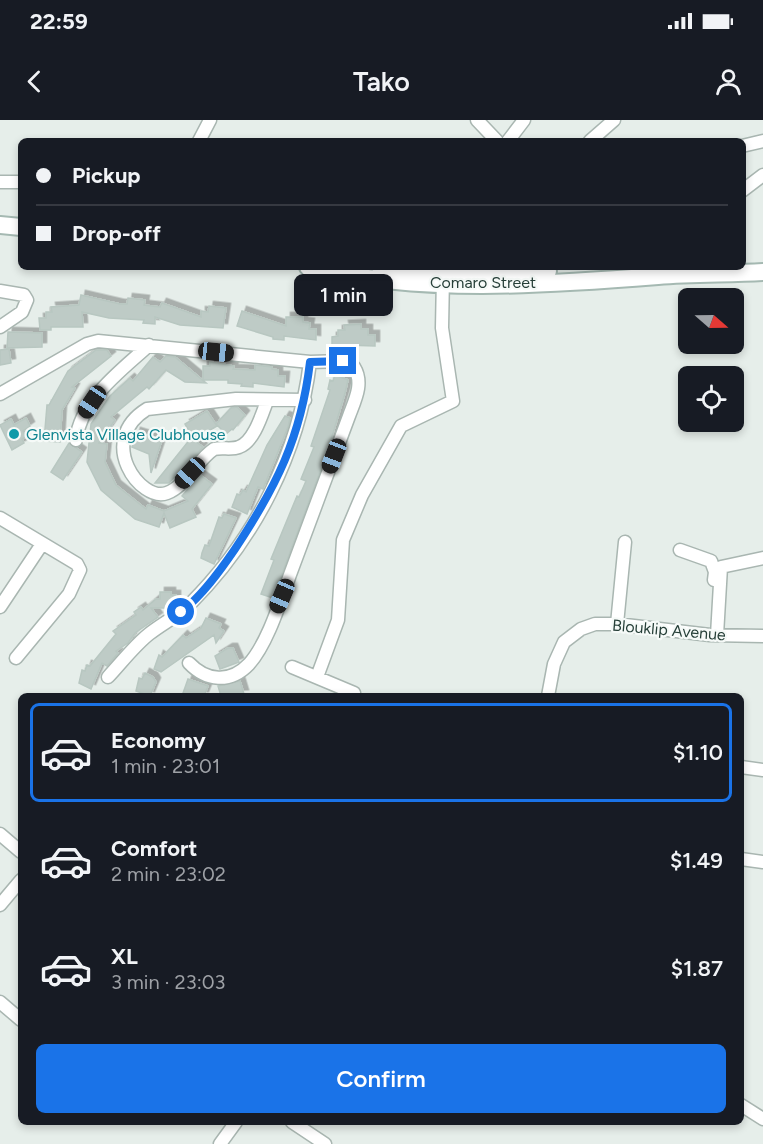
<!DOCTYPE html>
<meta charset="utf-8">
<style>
:root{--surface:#171b24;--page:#242831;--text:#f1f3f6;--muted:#9ea1a6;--line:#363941;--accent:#1a73e8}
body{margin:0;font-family:Figtree,sans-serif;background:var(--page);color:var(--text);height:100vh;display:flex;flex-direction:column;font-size:22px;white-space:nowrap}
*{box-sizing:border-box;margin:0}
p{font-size:20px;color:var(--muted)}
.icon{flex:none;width:33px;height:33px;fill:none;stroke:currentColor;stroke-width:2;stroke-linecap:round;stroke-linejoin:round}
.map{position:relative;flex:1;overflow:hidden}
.details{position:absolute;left:18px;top:573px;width:726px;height:432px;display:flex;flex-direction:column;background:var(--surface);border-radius:9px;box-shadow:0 3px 9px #0003}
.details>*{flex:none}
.guide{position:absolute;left:18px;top:18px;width:728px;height:132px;border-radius:9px;box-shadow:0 3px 9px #0003;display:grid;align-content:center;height:132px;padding:0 18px;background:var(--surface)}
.needle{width:39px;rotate:110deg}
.buttons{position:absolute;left:678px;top:168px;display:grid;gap:12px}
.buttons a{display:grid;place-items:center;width:66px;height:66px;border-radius:9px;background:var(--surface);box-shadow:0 3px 9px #0003;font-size:30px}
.end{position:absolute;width:27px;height:27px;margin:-14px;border:8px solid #1a73e8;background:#fff;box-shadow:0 0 0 3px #fff}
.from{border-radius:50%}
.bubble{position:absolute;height:42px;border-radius:9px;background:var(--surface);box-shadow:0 3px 9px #0003;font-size:20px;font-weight:600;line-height:42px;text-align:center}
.car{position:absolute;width:18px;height:36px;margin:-18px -9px;border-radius:8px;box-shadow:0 0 4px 2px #0007;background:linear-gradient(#222 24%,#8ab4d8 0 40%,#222 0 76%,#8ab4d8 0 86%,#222 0)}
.guide b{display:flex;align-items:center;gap:21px;height:57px;font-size:22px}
.guide b+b{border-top:2px solid var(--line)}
.guide i{width:15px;height:15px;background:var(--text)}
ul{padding:10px 0 0;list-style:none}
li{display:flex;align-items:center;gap:18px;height:99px;margin:0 12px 9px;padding:0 6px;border:3px solid transparent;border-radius:9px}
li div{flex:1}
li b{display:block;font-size:22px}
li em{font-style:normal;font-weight:600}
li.current{border-color:var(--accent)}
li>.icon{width:54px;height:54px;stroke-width:1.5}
.cta{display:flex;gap:12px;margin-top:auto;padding:12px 18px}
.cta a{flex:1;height:69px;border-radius:9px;background:var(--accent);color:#fff;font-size:24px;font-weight:600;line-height:69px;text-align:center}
.status{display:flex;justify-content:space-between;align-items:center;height:42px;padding:0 30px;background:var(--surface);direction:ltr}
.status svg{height:16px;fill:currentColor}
header{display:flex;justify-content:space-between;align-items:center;height:78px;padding:0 18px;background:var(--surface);font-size:27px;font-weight:600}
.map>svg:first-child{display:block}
.building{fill:#becbc6;stroke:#b8c7c1;stroke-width:1.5;filter:url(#shadow)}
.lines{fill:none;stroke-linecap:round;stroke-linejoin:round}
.street-casing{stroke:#a9b6b1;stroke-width:15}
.secondary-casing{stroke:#a5b9b2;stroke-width:20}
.street{stroke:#fff;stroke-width:12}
.secondary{stroke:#fff;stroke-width:16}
.route{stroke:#1a73e8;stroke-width:8}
.culture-dot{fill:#0f9aa8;stroke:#f6faf8;stroke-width:2}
.labels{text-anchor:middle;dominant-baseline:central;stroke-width:4.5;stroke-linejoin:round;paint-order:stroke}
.street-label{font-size:16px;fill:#263f38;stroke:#f6faf8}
.culture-label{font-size:16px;fill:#0d838f;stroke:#f6faf8;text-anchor:start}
</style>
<div class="status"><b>22:59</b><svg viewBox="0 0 49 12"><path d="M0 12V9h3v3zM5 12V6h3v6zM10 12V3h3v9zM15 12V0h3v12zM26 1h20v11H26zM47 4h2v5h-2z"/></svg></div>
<header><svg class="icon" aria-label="back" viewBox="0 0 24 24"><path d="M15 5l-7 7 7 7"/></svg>Tako<svg class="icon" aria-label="person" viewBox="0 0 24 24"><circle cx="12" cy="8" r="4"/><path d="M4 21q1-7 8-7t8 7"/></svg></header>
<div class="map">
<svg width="763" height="1024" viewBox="0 0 763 1024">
<defs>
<filter id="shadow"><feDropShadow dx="4.5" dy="-4.5" stdDeviation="0" flood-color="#0004"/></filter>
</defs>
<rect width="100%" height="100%" fill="#e6eeea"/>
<path class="building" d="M81 175 120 184H127L128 178 145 180 144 185 160 187 162 183 201 197V191L208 192 209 186 226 188 223 208 180 205 155 197V204L143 203 144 200 109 198 82 192 83 207H51V210H40L39 198H46V192H52L51 187 79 185Z
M242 191 286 206V197H303V202L310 203 309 209H316V220L284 216V220L273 219V217L237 206Z
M361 204V209H368V215H375V226L343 225V228L332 229V217L338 216V210H345L344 205Z
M8 212 42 213V227L7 228Z
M9 229 11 243 0 245V230Z
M96 230H107L111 236 72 267 75 268 62 290 60 322 44 321 47 285H49L68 251Z
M166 236 175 237 206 263 185 262 166 250 149 269 147 267 111 297 115 300 99 323 107 324 105 342 116 365 146 389 148 385 164 391 188 381 182 376 200 355 212 364 192 389 196 397 170 408 164 393 159 407 135 399 101 370 87 342 91 304 110 276 130 258 133 261 153 237 160 242Z
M210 242 234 246 233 249 255 250V245L272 247V249L278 250V256H285L284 267 253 263V267L241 266 242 264 228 263V260H203V246H210Z
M335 255 348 260 345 273 328 330 273 478 261 474 274 440 271 439 297 376 299 377 306 361 301 359 314 327 311 326 330 270 328 269 330 260 333 261Z
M237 287 245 295 233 310 232 309 226 314 216 304 231 288Z
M207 291 217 306 194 320 185 304Z
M285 296 290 298 288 307 263 369 258 367 247 394 232 387 237 374 240 375 243 370 246 372 267 325Z
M26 298 30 306 23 311 26 317 22 319 24 323 12 330 0 305 11 299 14 305Z
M136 312 162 320 151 353 149 334 132 327Z
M191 318 203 327 169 363H155Z
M69 323 82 332 63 360 51 352Z
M224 394 236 398 214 444 201 438 202 433 205 425 209 426 219 397 222 398Z
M160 472H171V475H176V485L172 488H151L158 497 135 513 128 523 116 531 118 533 107 546 102 543 91 569 79 563 82 550 85 551 87 545 90 546 116 514 113 511 136 495 134 492 141 487 143 490 156 479H160Z
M206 498 221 504 219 508 224 511 216 523 214 515 161 552 154 549 159 535 162 537 183 515 186 518 201 508Z
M228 528H233L239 542 220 549 215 536Z
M145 553 153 557 156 562 150 576 136 571 139 558 142 559Z
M188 559 208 566 204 576H182Z
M240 561 244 574 221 576 218 566Z"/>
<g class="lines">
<defs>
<path id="street" d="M477 0 497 21
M199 21 210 0
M508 21 524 0
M590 21 614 0
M742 26 763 21
M0 62H21
M742 71 763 55
M0 171 24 175 27 180 22 192 0 207
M0 274 87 224 98 221 310 242 343 241 354 247C364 263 355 280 349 296 330 348 310 400 291 452 281 479 268 523 249 544 230 564 206 561 189 543
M267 281C262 294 254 322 239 327 232 330 222 327 214 329 197 340 186 366 167 373 141 383 95 321 147 289L236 279 305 280
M76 320C81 279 121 251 149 225
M0 398 77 444 80 450 69 474 16 538
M680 430 711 441 715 452 714 460
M0 487 42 424
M617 504 625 422
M717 515 721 447 763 438
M292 547 354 573
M108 557C122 542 134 526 149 514 163 503 178 496 190 484 255 419 299 333 310 242
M317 557 338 500 343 420 362 375 401 306 453 281 442 208 443 156
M548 576 554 544 564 522 581 509 595 504H617L710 515 763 516
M741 647 763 650
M0 714 21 732
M741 739 763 742
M0 785 21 760
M0 882 21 900
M741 985 763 999
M292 1002 325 1024
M220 1024 236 1002"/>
<path id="secondary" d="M0 105 21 107
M308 147C421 174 543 165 658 156 693 153 728 154 763 152
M380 147 548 151"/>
</defs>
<use href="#street" class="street-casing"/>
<use href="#secondary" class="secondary-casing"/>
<use href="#street" class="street"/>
<use href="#secondary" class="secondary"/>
</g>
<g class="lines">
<path class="route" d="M181 492C202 476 220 451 235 429 276 367 301 318 310 242L343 241"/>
</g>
<circle class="culture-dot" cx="14" cy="314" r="6"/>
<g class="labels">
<g class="street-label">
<text x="483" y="162">Comaro Street</text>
<text transform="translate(669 510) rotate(5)">Blouklip Avenue</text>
</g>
<g class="culture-label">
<text x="26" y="314">Glenvista Village Clubhouse</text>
</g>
</g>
</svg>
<div class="buttons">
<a><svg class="needle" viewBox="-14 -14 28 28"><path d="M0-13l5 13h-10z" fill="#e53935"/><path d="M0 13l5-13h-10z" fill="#9ea1a6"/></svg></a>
<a><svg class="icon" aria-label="locate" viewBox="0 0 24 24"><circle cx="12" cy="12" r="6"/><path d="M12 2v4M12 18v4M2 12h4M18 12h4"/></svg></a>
</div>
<i class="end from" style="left:181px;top:492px"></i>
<i class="end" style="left:343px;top:241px"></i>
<div class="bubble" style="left:294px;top:154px;width:99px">1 min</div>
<i class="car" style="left:216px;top:232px;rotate:96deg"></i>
<i class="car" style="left:92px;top:282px;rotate:214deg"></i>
<i class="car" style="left:334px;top:336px;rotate:201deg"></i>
<i class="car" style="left:190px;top:353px;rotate:223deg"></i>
<i class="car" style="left:282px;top:476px;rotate:203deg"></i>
<div class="guide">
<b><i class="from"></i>Pickup</b>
<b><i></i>Drop-off</b>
</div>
<section class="details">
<ul>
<li class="current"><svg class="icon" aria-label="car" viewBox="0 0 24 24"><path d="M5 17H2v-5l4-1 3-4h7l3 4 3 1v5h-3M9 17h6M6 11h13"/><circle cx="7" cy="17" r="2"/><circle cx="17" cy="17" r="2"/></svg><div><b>Economy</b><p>1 min · 23:01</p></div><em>$1.10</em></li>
<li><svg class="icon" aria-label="car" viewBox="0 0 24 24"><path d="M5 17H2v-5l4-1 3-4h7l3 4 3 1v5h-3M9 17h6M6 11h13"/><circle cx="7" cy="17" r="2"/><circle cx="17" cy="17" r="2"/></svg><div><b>Comfort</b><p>2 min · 23:02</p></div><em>$1.49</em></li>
<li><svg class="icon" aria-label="car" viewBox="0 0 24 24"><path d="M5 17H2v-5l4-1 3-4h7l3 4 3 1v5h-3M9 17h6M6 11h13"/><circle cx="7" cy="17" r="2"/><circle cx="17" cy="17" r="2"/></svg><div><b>XL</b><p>3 min · 23:03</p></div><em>$1.87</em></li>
</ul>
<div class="cta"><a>Confirm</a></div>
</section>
</div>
